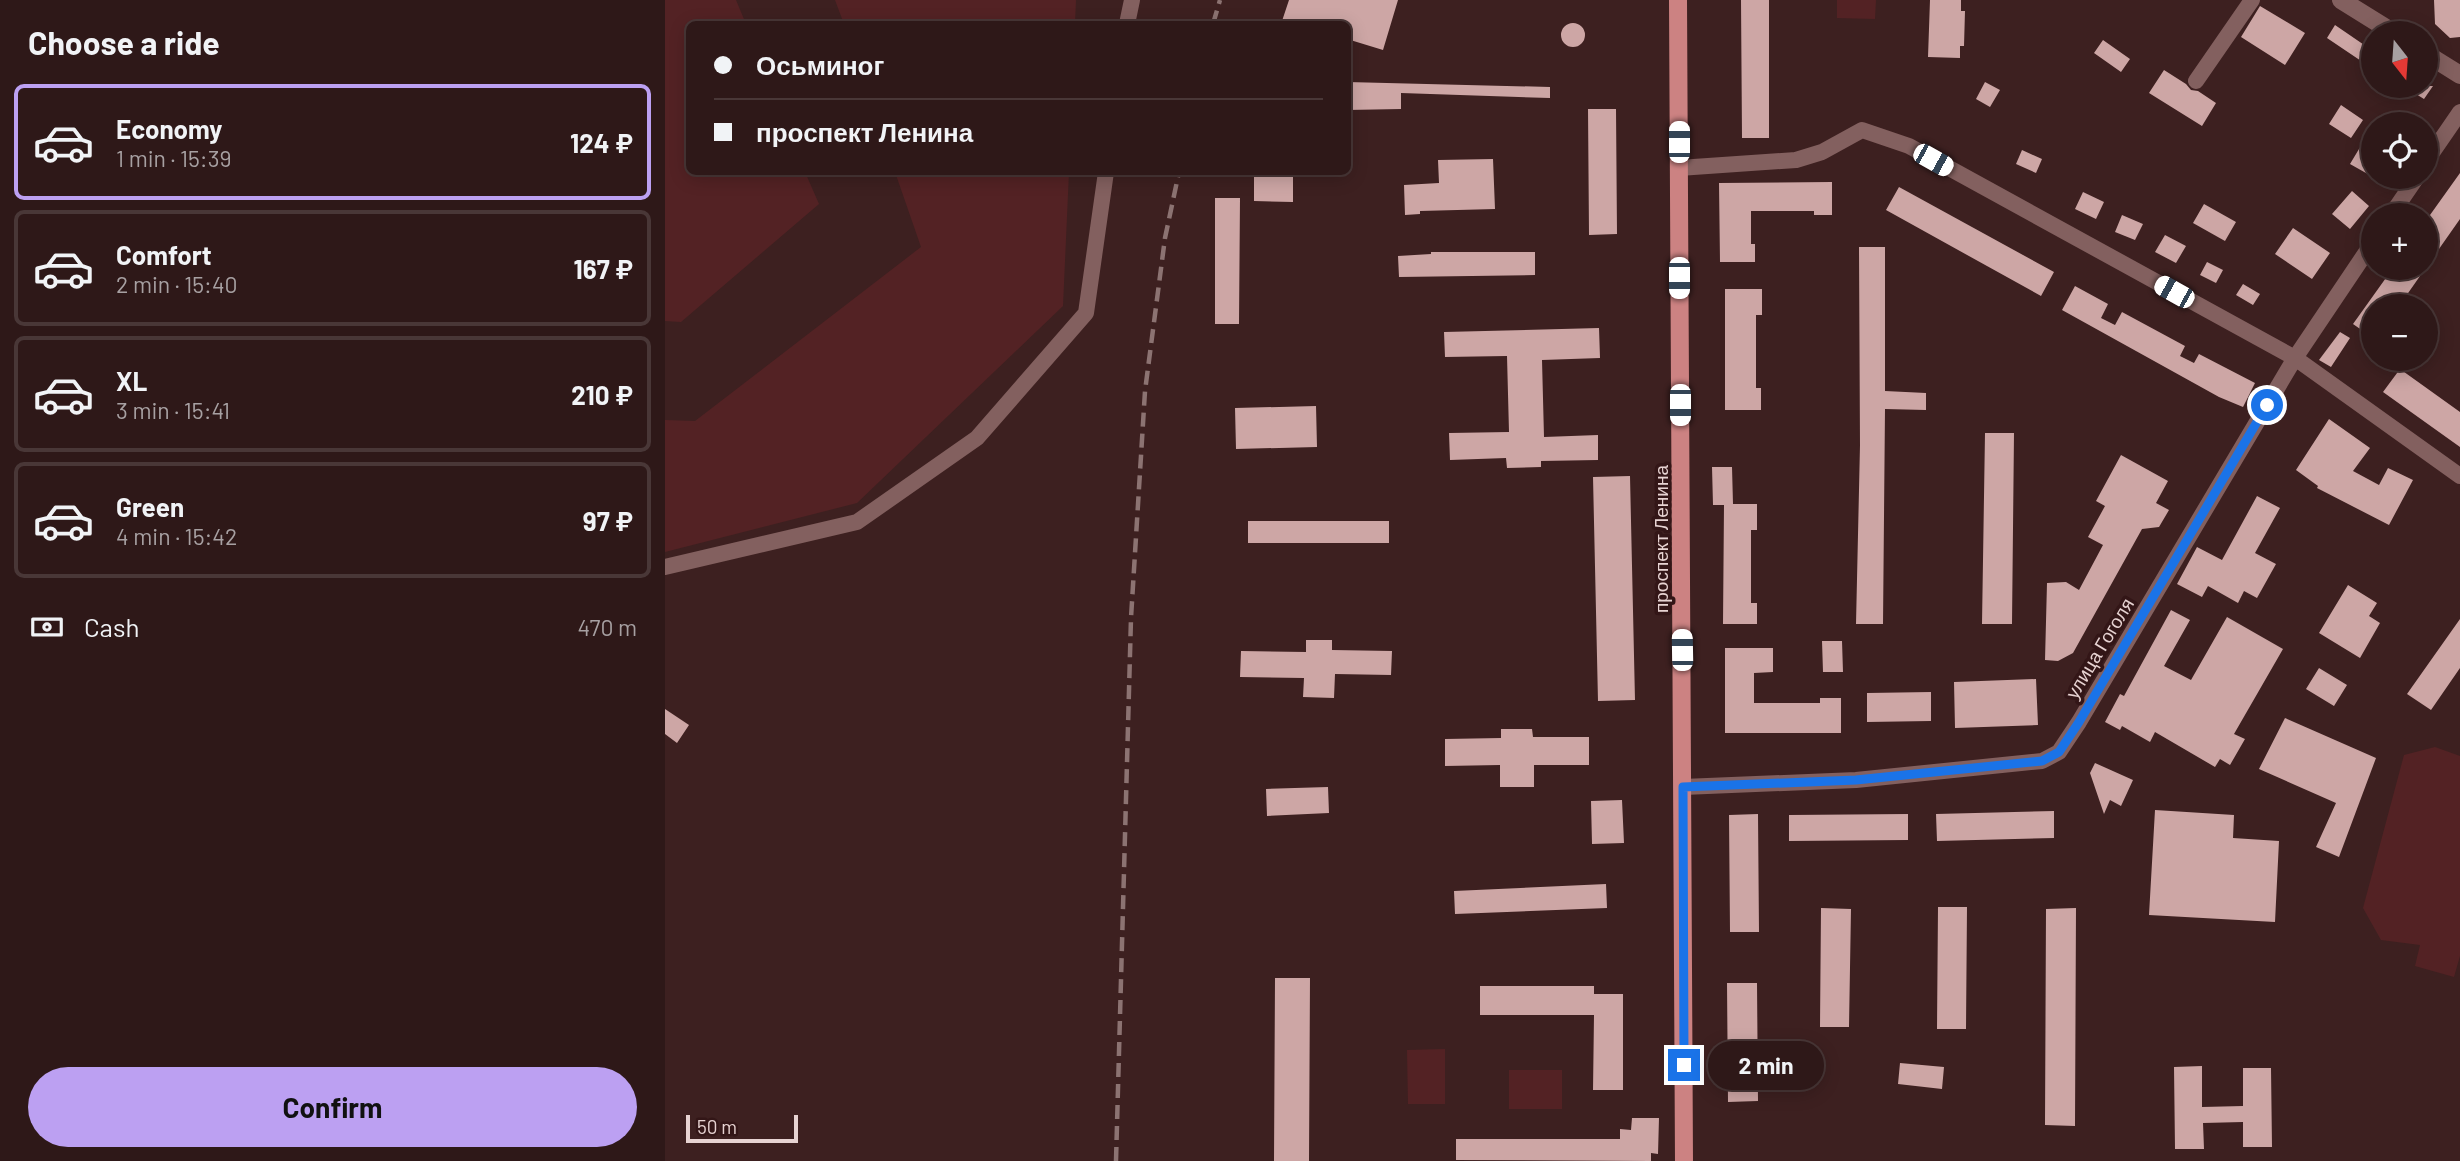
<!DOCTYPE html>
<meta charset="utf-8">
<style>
:root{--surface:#2e1818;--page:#362121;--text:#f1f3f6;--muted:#a7a0a2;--line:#493737;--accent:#bca0f2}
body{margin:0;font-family:Barlow,sans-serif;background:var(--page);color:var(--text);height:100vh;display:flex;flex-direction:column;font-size:26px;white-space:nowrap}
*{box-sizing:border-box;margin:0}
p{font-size:23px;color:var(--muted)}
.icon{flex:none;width:38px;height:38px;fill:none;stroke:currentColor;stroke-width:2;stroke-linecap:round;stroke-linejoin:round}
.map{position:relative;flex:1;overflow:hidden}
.side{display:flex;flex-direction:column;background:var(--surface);width:665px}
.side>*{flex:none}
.hud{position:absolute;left:21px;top:21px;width:665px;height:154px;border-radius:10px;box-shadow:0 4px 18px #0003,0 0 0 2px var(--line);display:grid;align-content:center;height:154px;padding:0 28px;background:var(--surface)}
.needle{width:46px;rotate:163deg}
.tools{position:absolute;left:1696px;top:21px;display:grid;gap:14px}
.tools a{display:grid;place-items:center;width:77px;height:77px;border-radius:50%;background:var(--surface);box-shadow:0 4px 18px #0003,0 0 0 2px var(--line);font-size:35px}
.scale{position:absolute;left:21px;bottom:18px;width:112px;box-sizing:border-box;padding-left:7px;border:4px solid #e7d3d2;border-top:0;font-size:19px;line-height:24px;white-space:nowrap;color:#e7d3d2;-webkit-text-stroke:5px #331617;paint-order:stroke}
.end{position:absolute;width:32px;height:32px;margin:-16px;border:9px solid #1a73e8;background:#fff;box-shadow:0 0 0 4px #fff}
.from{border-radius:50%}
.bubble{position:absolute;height:49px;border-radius:24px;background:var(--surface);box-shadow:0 4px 18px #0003,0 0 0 2px var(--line);font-size:23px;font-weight:700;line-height:49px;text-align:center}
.car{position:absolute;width:21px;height:42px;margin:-21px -10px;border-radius:9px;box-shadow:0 0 5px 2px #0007;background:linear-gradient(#fff 24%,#345 0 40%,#fff 0 76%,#345 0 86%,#fff 0)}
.hud b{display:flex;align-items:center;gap:24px;height:66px;font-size:26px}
.hud b+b{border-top:2px solid var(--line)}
.hud i{width:18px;height:18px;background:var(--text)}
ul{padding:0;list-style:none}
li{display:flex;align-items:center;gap:21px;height:116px;margin:0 14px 10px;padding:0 14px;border:4px solid var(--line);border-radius:10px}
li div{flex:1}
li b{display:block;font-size:26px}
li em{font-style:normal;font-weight:700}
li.active{border-color:var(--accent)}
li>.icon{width:63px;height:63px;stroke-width:1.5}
h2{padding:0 28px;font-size:32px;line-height:84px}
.pay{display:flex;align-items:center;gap:18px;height:77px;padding:0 28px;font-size:26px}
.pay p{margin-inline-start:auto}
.primary-button{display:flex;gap:14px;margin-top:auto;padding:14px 28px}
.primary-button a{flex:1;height:80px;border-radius:42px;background:var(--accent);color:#111;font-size:28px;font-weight:700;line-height:80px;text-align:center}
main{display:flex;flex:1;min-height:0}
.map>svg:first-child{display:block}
.green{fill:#532224}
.building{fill:#cda6a5}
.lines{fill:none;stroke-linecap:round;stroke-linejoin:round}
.minor{stroke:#83605f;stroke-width:16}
.tertiary{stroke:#83605f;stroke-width:18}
.primary{stroke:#cc8282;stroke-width:18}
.rail{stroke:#8c7372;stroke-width:4.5;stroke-dasharray:14 7;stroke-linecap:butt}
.route{stroke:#1a73e8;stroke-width:9}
.labels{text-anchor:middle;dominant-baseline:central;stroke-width:7;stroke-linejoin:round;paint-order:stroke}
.street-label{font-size:19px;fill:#e7d3d2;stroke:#331617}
</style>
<main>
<section class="side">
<h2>Choose a ride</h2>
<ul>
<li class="active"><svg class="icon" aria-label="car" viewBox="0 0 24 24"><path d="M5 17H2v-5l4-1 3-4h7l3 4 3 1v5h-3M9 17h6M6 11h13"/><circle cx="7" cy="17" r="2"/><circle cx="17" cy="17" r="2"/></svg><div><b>Economy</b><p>1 min · 15:39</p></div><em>124 ₽</em></li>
<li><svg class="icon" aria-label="car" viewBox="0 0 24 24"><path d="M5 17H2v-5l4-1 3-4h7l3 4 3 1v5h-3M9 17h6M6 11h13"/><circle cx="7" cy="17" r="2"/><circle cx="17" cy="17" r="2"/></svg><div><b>Comfort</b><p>2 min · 15:40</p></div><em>167 ₽</em></li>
<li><svg class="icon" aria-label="car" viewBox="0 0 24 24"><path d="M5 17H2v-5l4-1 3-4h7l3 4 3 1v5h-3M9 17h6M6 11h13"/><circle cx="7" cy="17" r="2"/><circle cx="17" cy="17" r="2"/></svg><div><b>XL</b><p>3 min · 15:41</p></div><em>210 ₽</em></li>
<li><svg class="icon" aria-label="car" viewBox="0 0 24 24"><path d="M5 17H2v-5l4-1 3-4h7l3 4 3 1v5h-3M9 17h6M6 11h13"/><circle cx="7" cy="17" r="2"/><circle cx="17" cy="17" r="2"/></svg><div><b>Green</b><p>4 min · 15:42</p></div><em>97 ₽</em></li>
</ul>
<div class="pay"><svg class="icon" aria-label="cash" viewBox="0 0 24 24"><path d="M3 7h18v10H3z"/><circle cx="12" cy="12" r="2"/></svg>Cash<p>470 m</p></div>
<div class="primary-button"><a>Confirm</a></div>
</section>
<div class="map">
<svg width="1795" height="1161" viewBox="0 0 1795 1161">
<rect width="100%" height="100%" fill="#3d2020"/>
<path class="green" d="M0 0H71L81 24H24V172H140L154 204 16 322 0 321Z
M170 0H411L410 24H179Z
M1172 0H1211L1210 19 1172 18Z
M230 172H404L398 306 192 503 0 552V420L30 421 256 247Z
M1770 747 1795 756V956L1789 977 1750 966 1755 945 1716 940 1698 908 1739 755Z
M780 1049V1104H743L742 1050Z
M844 1070H897V1109H844Z"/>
<path class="building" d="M624 0H733L718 50 682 39V24H616Z
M1076 0H1104V138H1077Z
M1265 0H1296V11H1300L1299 46H1295V58L1263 57Z
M1769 0H1795V37L1785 38 1770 24Z
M1595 6 1640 33 1620 65 1576 37Z
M896 35a12 12 0 1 1 24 0a12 12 0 1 1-24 0Z
M1670 25 1708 51V69L1662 38Z
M1438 40 1465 59 1456 72 1429 53Z
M1499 70 1521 84 1526 90 1533 91 1551 103 1537 126 1484 93Z
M682 82 885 87V98L736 93V109L682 110Z
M1320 82 1335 90 1325 107 1311 99Z
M1738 86H1768L1759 99Z
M1676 105 1698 120 1686 138 1664 124Z
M923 109H951L952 234 924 235Z
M1697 144 1708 151V177L1685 164Z
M1357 150 1377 159 1371 173 1351 164Z
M828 159 830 209 755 211V214L740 215 739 185 774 183 773 160Z
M1795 173V219L1734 306H1708V338L1688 324 1728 268H1760V222Z
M589 177H628V202L589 201Z
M1167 182V215H1149V211H1086V244H1090V262H1055L1054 183Z
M1234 187 1389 272 1376 296 1221 210Z
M1687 191 1704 206 1685 229 1667 214Z
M1418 192 1439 202 1431 219 1410 209Z
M550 198H575L574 324H550Z
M1539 204 1571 222 1560 241 1528 223Z
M1457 215 1478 224 1470 240 1450 232Z
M1628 228 1665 253 1647 279 1610 254Z
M1500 235 1521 246 1511 263 1490 252Z
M1194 247H1220V391L1261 393V410L1220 409 1218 624H1191L1195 445Z
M766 252H870V275L734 277 733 256 766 254Z
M1542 262 1558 270 1551 283 1535 275Z
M1578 284 1595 294 1588 305 1571 295Z
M1410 286 1443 304 1436 318 1450 325 1457 312 1520 346 1515 356 1529 363 1534 354 1590 383 1578 407 1554 397 1397 310Z
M1060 289H1097V315H1091V388H1096V410H1060Z
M934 328 935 358 877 360 879 437 933 435V460L876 461V467L842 468 841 458 785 460 784 433 844 432 842 356 780 357 779 332Z
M1675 332 1685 338 1666 367 1654 360Z
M1735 369 1795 412V447L1718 392Z
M651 406 652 447 571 449 570 408Z
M1664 419 1705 448 1688 471 1714 485 1723 468 1748 480 1724 525 1652 488 1653 486 1631 470Z
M1320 433H1349L1347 624H1317Z
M1456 455 1503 481 1491 503 1504 510 1494 527 1477 529 1408 653 1393 661 1380 660 1382 583 1401 582 1414 590 1438 545 1423 537 1440 506 1431 501Z
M1047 467H1067L1068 504H1092V530H1086V603H1092V624H1058L1059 505H1048Z
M965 476 970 700 933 701 928 477Z
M1592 496 1615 508 1590 553 1611 564 1592 598 1579 591 1573 603 1543 586 1537 597 1512 584 1532 547 1557 560Z
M583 521H724V543H583Z
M1683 585 1712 603 1704 616 1715 623 1695 658 1654 633Z
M1506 610 1525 620 1499 666 1526 680 1562 617 1618 649 1569 734 1580 739 1565 765 1555 759 1550 767 1490 732 1485 742 1457 726 1455 730 1440 722 1455 694 1459 696Z
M1795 619V668L1766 710 1742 694Z
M641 640H667V650L727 651 726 675 670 674 669 698 638 697 639 678 575 677 576 651 641 652Z
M1157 641H1177L1178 672H1158Z
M1060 648H1108V672L1089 673V703H1155V698H1176V733H1060Z
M1654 668 1682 685 1669 706 1641 689Z
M1371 679 1373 725 1290 728 1289 682Z
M1266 692V721L1202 722V693Z
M0 709 24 725 12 743 0 734Z
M1620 718 1711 758 1674 857 1651 847 1671 803 1594 769Z
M836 729H867L868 737H924V765H869V787H835V765L780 766V739L836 738Z
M1430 763 1468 780 1456 806 1445 800 1439 814 1425 773Z
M663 787 664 813 602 816 601 789Z
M957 800 959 843 927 844 926 801Z
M1490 810 1569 815 1568 838 1614 841 1610 922 1484 915Z
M1389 811V838L1272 841 1271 814Z
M1093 814 1094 932H1065L1064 815Z
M1243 814V840L1124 841V815Z
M941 884 942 908 790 914 789 891Z
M1273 907H1302L1301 1029H1272Z
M1156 908 1186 909 1184 1027H1155Z
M1411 908 1410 1126 1380 1125 1381 909Z
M610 978H645L644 1161H609Z
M1062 983H1092L1093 1101 1063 1102Z
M815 986H929V994H958V1090H928L929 1015H815Z
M1235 1063 1279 1067 1277 1089 1233 1084Z
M1537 1066V1107L1578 1106V1068H1606L1607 1147H1578V1122L1538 1123 1539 1149H1510L1509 1067Z
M967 1118H994L993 1154 986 1153V1161L791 1160V1139H955V1129L966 1130Z"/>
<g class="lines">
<path class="minor" d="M462 24 467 0
M1531 81 1587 0
M1760 163 1795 112
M1014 168 1131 160 1157 152 1197 130 1244 146 1630 358 1795 476
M1726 215 1752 177
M0 567 192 522 312 438 421 313 441 172
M1018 787 1191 780 1377 761 1394 752 1414 722 1630 358 1708 242"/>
<path class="tertiary" d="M1676 0 1729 33
M1760 53 1795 75"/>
<path class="primary" d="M1013 0 1019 1161"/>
<path class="rail" d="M548 24 555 0
M451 1161 466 618 480 391 500 238 514 172"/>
</g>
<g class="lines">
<path class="route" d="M1019 1065 1018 787 1191 780 1377 761 1394 752 1414 722 1602 405"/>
</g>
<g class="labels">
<g class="street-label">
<text transform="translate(995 539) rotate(-90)">проспект Ленина</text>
<text transform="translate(1434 648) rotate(-59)">улица Гоголя</text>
</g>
</g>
</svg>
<div class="tools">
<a><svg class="needle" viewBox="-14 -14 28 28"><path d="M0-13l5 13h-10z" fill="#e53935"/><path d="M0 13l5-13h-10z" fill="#a7a0a2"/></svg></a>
<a><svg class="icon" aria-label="locate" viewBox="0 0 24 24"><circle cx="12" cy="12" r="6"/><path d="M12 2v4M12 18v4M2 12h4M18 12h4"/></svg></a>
<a>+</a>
<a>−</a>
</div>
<div class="scale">50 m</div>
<i class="end from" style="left:1602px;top:405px"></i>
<i class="end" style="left:1019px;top:1065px"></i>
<div class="bubble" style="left:1043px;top:1041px;width:116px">2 min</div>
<i class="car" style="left:1014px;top:142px;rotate:0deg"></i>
<i class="car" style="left:1268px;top:160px;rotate:119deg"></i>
<i class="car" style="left:1014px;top:278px;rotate:180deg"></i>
<i class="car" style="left:1509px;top:292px;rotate:299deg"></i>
<i class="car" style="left:1015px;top:405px;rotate:180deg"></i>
<i class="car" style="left:1017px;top:650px;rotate:359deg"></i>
<div class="hud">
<b><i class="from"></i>Осьминог</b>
<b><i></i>проспект Ленина</b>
</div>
</div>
</main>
